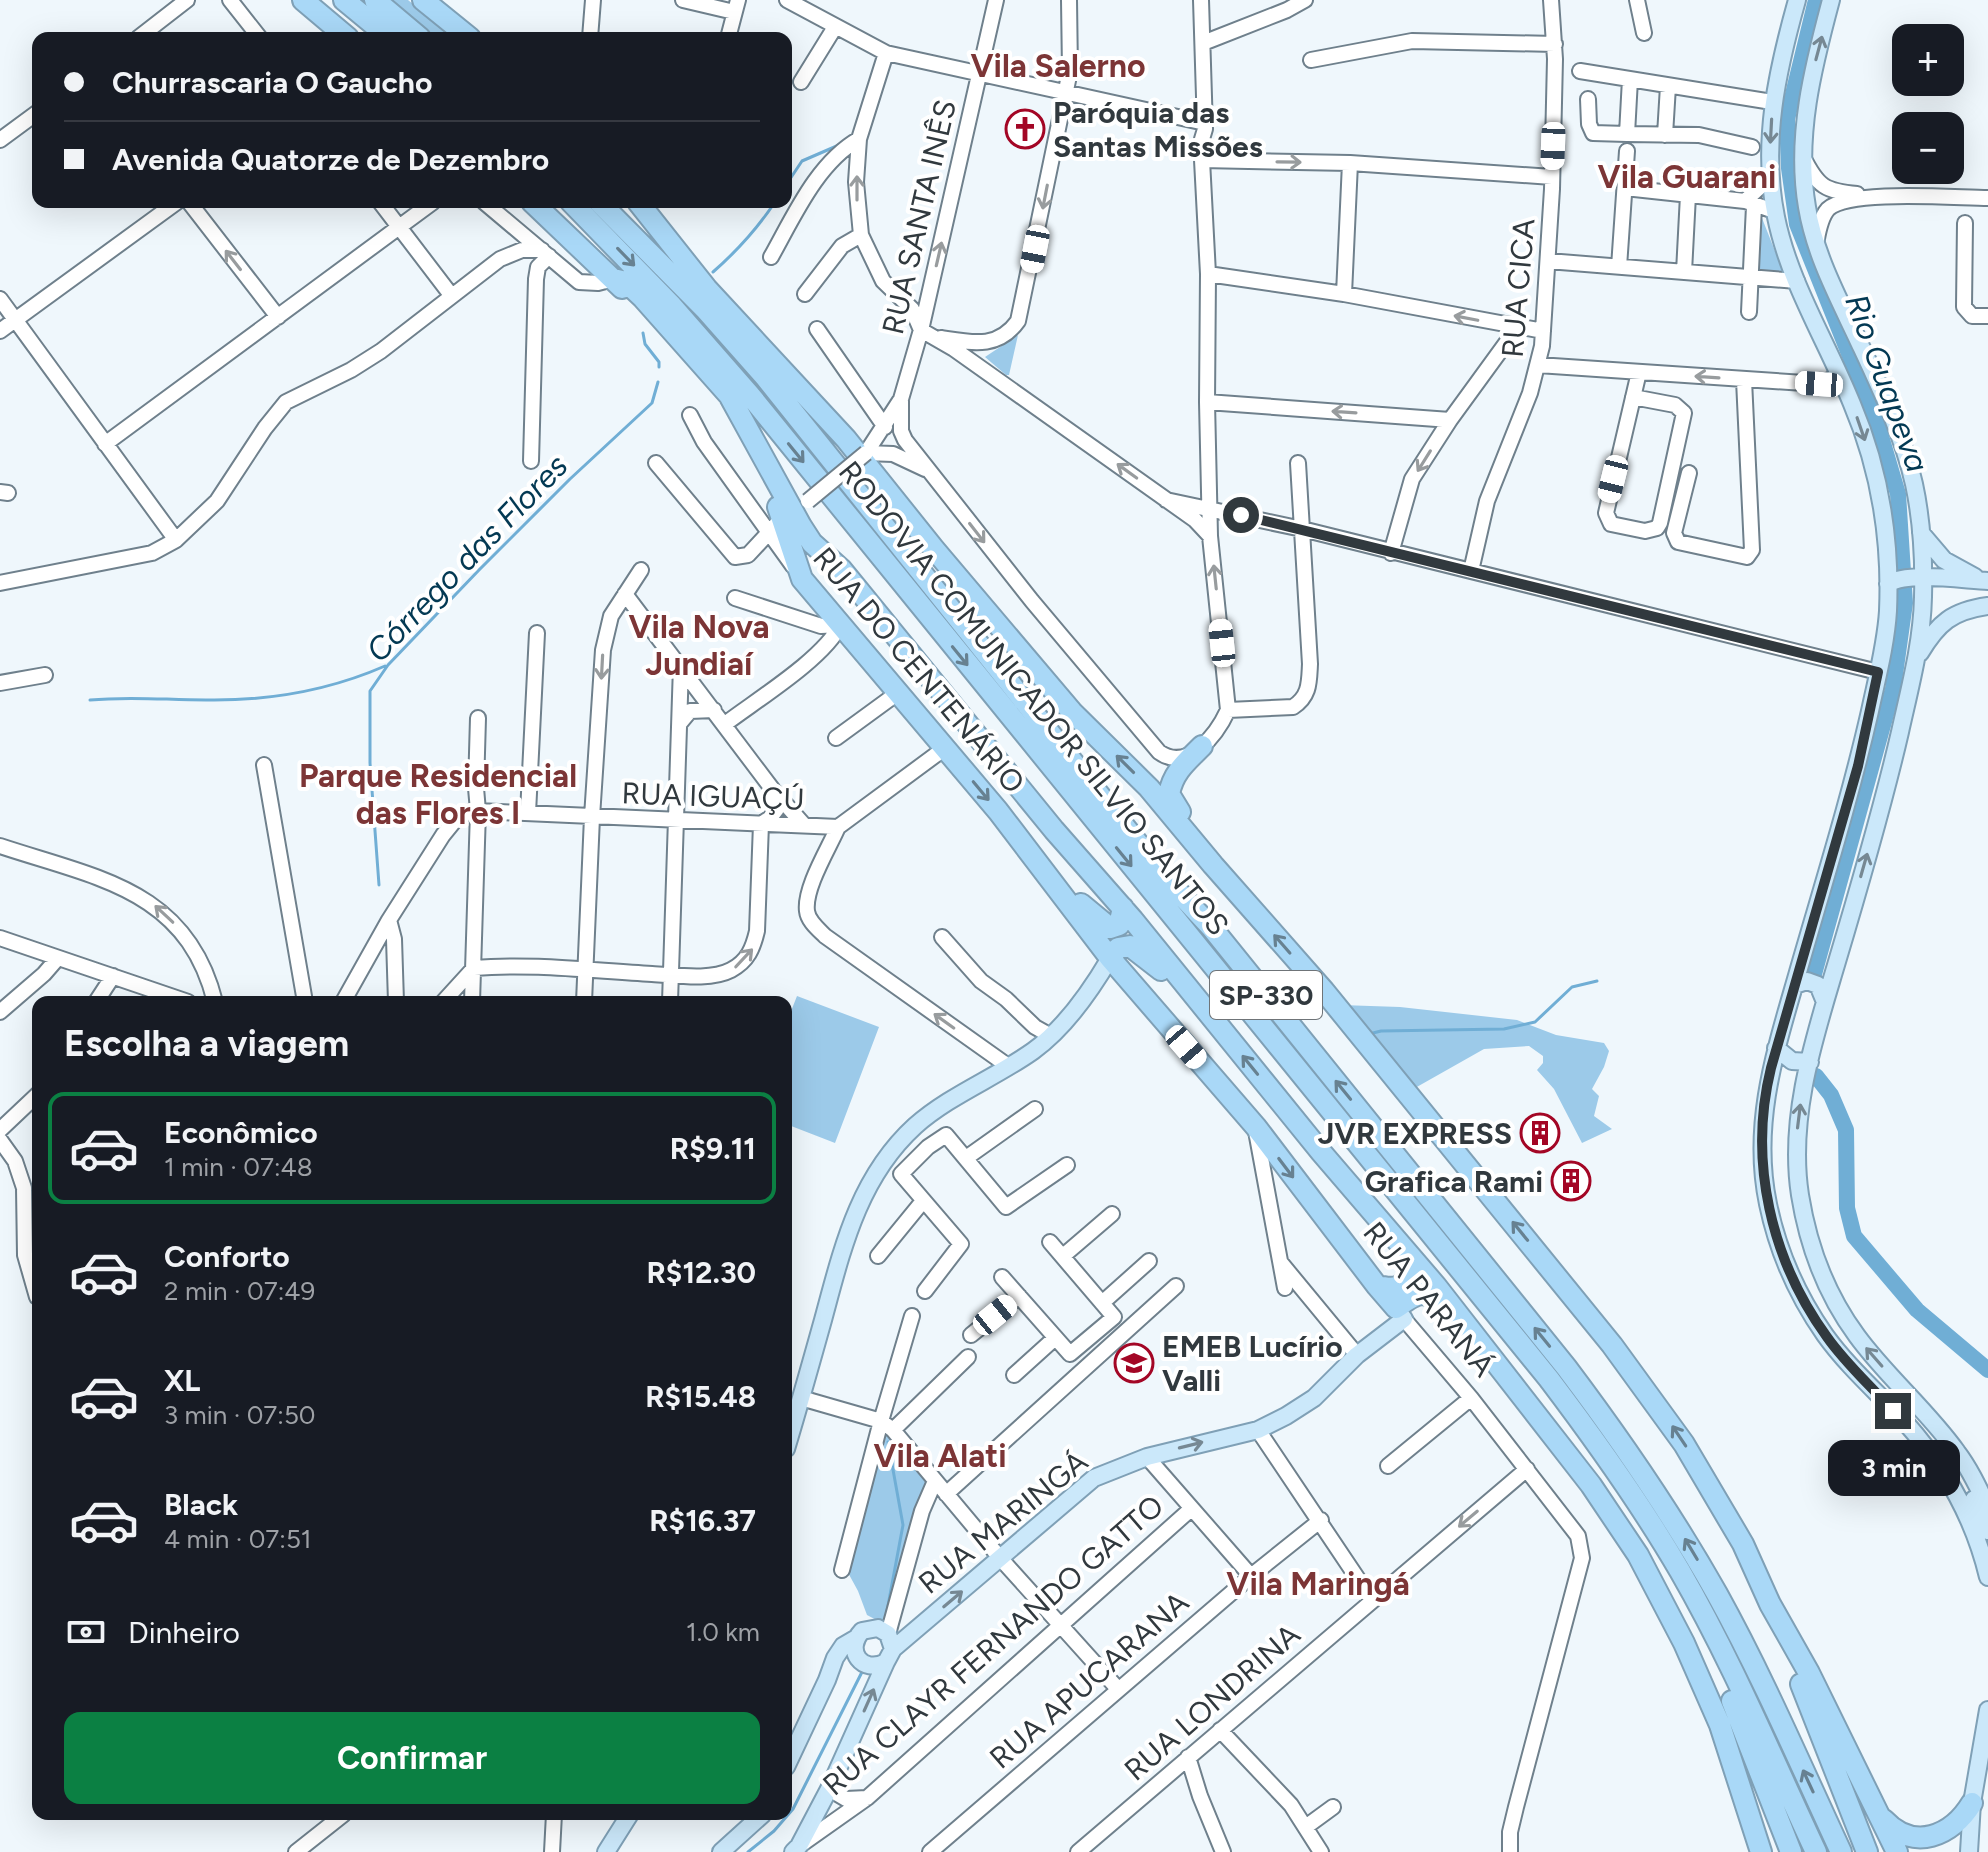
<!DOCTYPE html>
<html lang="pt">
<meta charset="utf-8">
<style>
:root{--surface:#171b24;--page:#20242c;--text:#f1f3f6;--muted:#9ea1a6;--line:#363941;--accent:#0b8043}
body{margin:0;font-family:Figtree,sans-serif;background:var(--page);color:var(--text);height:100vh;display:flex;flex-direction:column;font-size:30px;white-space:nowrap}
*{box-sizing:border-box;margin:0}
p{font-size:26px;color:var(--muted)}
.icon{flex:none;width:44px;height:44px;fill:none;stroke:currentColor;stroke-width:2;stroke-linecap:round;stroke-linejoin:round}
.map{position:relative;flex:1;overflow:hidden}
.details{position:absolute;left:32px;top:996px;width:760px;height:824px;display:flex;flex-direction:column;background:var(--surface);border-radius:16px;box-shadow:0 8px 32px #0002}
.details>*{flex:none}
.hud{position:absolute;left:32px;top:32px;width:760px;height:176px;border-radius:16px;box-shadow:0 8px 32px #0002;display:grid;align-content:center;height:176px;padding:0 32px;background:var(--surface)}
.tools{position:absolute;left:1892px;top:24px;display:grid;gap:16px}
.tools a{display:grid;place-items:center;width:72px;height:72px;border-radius:16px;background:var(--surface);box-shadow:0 8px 32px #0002;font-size:40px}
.end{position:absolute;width:36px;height:36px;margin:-18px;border:10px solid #31393e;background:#fff;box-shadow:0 0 0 4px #fff}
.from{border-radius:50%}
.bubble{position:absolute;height:56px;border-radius:16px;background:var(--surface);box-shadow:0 8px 32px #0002;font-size:26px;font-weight:700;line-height:56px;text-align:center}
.car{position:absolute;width:24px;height:48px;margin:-24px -12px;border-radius:10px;box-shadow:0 0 6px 2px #0007;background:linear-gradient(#fff 24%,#345 0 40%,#fff 0 76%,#345 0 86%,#fff 0)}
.hud b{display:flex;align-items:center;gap:28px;height:76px;font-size:30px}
.hud b+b{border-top:2px solid var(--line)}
.hud i{width:20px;height:20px;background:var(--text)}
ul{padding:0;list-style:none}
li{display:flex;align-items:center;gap:24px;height:112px;margin:0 16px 12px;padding:0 16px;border:4px solid transparent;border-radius:16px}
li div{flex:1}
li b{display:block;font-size:30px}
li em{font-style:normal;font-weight:700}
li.selected{border-color:var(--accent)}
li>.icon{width:72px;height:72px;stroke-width:1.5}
h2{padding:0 32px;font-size:36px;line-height:96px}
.pay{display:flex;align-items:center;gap:20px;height:88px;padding:0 32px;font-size:30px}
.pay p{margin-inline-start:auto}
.primary-button{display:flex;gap:16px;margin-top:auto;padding:16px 32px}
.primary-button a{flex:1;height:92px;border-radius:16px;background:var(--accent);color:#fff;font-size:32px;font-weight:700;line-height:92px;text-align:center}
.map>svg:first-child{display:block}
.green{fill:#9ccae9}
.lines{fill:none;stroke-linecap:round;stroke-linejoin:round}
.stream{stroke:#70aed5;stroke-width:3}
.river{stroke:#70aed5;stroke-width:16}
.minor-casing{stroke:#6f808c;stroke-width:18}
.major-casing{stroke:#7fa0b6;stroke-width:20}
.highway-casing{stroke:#7fa0b6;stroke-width:24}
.minor{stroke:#fff;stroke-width:14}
.major{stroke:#cbe8fa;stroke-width:16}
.highway{stroke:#a9d8f7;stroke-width:20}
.minor-bridge-casing{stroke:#6f808c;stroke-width:18;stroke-linecap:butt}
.minor-bridge{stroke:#fff;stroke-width:14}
.oneway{stroke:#768893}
.oneway2{stroke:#989c9e}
.oneway3{stroke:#678191}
.route{stroke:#31393e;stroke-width:10}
.labels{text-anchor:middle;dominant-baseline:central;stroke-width:8;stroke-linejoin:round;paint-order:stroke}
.shield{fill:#fff;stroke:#6f7478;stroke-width:2}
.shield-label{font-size:28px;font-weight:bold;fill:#31393e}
.poi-label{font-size:30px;font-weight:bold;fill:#31393e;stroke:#fff;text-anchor:start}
.street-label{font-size:30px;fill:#31393e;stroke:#fff}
.neighbourhood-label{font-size:32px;font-weight:bold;fill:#7c3536;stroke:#fff}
.water-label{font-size:32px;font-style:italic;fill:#033953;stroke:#fff}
</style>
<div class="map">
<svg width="1988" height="1852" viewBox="0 0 1988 1852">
<rect width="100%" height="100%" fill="#eff7fc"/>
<path class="green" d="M385 0H408L454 38H430Z
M1760 213 1784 274 1757 273Z
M1018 335 1009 375H1006L985 357Z
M797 996 879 1027 835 1143 786 1124V1024Z
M1341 1005 1400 1007 1517 1020 1556 1035 1604 1043 1609 1051 1604 1067 1592 1089 1599 1096 1594 1116 1612 1129 1582 1143 1554 1089 1537 1070 1543 1063V1056L1529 1046 1484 1049 1415 1088Z
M882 1427 930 1481 882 1623 867 1615 858 1591 846 1569Z"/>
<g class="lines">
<path class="stream" d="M786 185 802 161 839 145
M713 272C737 251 757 229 775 202
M643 333 645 344 659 362V367
M90 700C131 696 166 700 206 700 267 701 330 690 385 666
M379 885 370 763V691L388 665 479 570 570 479 652 403 658 382
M1810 952 1820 950
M1369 1034 1381 1031 1504 1029 1535 1022 1572 987 1597 981
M887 1611 903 1525 888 1442
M748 1852 774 1831 793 1809 863 1670"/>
<path class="river" d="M1814 974 1893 689 1905 603 1898 494 1878 426 1797 224 1789 168 1787 119 1816 0
M1816 1076 1831 1095 1846 1130 1847 1208 1854 1236 1917 1310 1988 1370"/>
<defs>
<path id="minor" d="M230 0 260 38
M683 0 734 12
M787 0 886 53 1205 123
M1637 0 1644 33
M138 38 187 0
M590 38 593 0
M728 38 738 0
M1203 43 1287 10 1305 0
M886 53 859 139 856 182 861 235 883 281 912 309 921 330 954 349 1195 520 1210 536
M1311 60 1412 41 1555 44
M1580 71 1772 102
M1630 79 1627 134 1699 135 1752 147
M801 82 835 27
M1588 99 1589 124 1593 133 1627 134
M1665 135 1668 86
M0 140 38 112
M1803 157C1818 187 1825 191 1857 194
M1202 160 1350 163 1552 177
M1625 188 1745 201 1774 211
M1745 201 1760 187 1770 172
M189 202 278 317
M380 202 451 295
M484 202 579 282 598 283 613 279
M1965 223 1964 307 1972 316H1988
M1816 244C1818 233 1820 218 1828 209 1849 189 1956 198 1988 198
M771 257C794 216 817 163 859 139
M1548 261 1797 281
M1619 267 1627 151
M1684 272 1688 195
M1208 274 1344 294 1543 331
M805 294 842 246 861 235
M1344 294 1350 163
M0 299 176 540
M1749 312 1754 206
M817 329 885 427
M0 331 177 202
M941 338C973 343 998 349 1018 321L1070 71 1069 0
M1538 365 1819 384 1839 376
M1633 397 1675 405 1684 413 1660 523 1657 528 1645 531 1611 524 1606 513 1639 372
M901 399V431L905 440 1032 601 1159 752C1188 773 1217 734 1228 710L1210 536 1207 402 1208 274 1202 160V139L1205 129 1201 0
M1207 402 1450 420
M690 415 704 442 793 566
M105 444 433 202
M866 453 901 399 921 330 996 0
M866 453 893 454 925 469
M531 461 536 279 538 267 549 256
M656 463 735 557 748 555 786 514
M1689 473 1674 533 1678 542 1747 557 1752 550 1744 380
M0 492 8 493
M1166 500 1302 529 1878 672
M1391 553 1412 479 1450 420 1517 328
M1471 571 1487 501 1530 393 1542 346 1552 189 1555 59 1551 0
M0 583 152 553 176 540 217 501 265 428 286 402 351 370 381 351 500 259 522 250H542
M625 594 773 790 804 825
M0 683 45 675
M1228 710 1293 707C1310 696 1309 682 1310 664L1298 463
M680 723 690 711 714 710
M725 724C755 701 825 658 840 625L821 626 735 598
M836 738 899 692
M264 765 305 1002
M528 813 537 633
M838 827C829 848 804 888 807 911 808 921 818 929 825 936L1008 1066
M0 846C96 878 187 889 215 1002
M389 920 394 939 396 1002
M942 937 981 981 1006 999 1035 1027 1051 1036
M0 938 188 1002
M96 1002 113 976
M343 1002 389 920 443 835 456 819 465 813 478 811 838 827 945 748
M443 1002 474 968C531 963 594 971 652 974 675 975 710 981 731 970 748 961 753 948 757 931L761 824 770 818 777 809 773 790
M472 1002 478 811 476 788 478 718
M584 1002 592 817 603 650 611 616 641 570
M670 1002 681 666
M0 1012 44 974 57 959
M0 1130 38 1094
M1256 1131 1285 1288
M0 1140 15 1161 24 1188 25 1255 37 1297
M966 1158 1035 1109
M878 1256 923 1201
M1063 1256 1112 1214
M1281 1263 1357 1355
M1002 1277 1070 1354 1114 1317 1050 1242
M925 1291 961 1244 901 1174 928 1147 946 1135 1006 1207 1067 1165
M1102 1303 1149 1261
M1404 1319 1471 1398 1578 1536 1582 1558 1516 1807 1510 1832V1852
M971 1335 1019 1296
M1014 1375 1055 1338
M801 1398 881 1421 893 1430 1001 1559 1118 1689
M893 1430 968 1357
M1258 1430 1372 1600
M1147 1457 1251 1576
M1388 1466 1471 1398
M946 1494 1176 1286
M842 1570 881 1421 912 1316
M888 1634 922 1511 935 1481
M1220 1730 1291 1805 1321 1852
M1188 1757 1200 1796 1223 1852
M829 1789 846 1799 867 1798
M1307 1826 1333 1807
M799 1846 867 1798 1191 1509
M296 1852 344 1814
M552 1852 554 1814
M930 1852 1251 1576 1321 1520
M1078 1852 1527 1469"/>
<path id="major" d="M1797 0C1777 71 1761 143 1776 217 1789 282 1827 342 1852 404 1880 470 1891 540 1888 611 1886 644 1877 678 1870 711 1850 799 1823 885 1798 972 1776 1049 1751 1123 1768 1204 1778 1252 1797 1295 1825 1335 1848 1367 1878 1393 1905 1422 1945 1467 1974 1518 1988 1577
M1831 0C1813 67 1795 137 1807 207 1815 255 1838 297 1859 342 1880 387 1903 435 1914 484 1922 521 1924 560 1923 597 1922 643 1910 687 1900 732 1882 810 1859 888 1836 965 1814 1039 1788 1117 1800 1195 1808 1245 1826 1294 1857 1336 1887 1377 1927 1410 1957 1452 1970 1469 1979 1489 1988 1508
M1921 533 1944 560 1975 577
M1888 584C1908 571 1963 580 1988 581
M1920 653C1938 623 1952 611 1988 606
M1795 985 1807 981 1818 985 1825 1002
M1776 1048 1792 1061 1810 1062
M786 1449C799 1406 811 1363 823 1320 842 1250 858 1178 915 1126 950 1095 995 1078 1033 1051 1065 1028 1090 992 1110 958
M1974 1499 1988 1531
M893 1649 888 1634 878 1628 862 1631C844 1650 862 1675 886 1662L893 1649 1094 1478 1147 1457 1258 1430 1286 1416 1314 1398 1357 1355 1404 1319 1396 1308
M786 1767 827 1680 835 1658 843 1646 855 1639
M606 1852 630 1814
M721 1852 763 1814
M793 1852 799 1846 829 1789 886 1662
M1969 1852 1972 1803 1988 1710"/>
<path id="highway" d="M303 0 348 38
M344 0 390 38
M375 0 420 38
M423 0 470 38
M532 202 622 288
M571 202 672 306 749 394 1549 1379C1596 1441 1641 1504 1680 1571 1732 1661 1772 1758 1816 1852
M599 202 705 309 766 378 1168 881 1212 928 1566 1367C1621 1440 1672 1514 1717 1594 1763 1677 1801 1766 1841 1852
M638 202 707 289 846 439 934 549 1072 712 1149 788 1213 865 1324 991 1612 1345 1684 1444 1743 1544 1770 1604 1809 1673 1897 1852
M613 279 626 282 643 298 729 395 801 526 812 543 842 570 1054 830 1133 920 1321 1152 1436 1286 1591 1485 1638 1555 1684 1643 1720 1725 1761 1852
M778 507 802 579 998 811 1110 958 1256 1127 1377 1286 1396 1308C1418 1292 1421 1290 1446 1302
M1180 812 1169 794C1173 772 1187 761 1202 746
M1081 904 1110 928 1119 925 1123 908
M1110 958 1118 948 1130 946 1161 970
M1377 1286C1397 1290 1405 1288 1411 1268L1403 1253
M1801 1684 1867 1852
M1732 1701 1791 1852
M1884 1820C1914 1852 1952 1836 1972 1803"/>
</defs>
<use href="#minor" class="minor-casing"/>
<use href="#major" class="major-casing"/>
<use href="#highway" class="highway-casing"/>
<use href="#minor" class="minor"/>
<use href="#major" class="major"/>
<use href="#highway" class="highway"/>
<defs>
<path id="minor-bridge" d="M808 501 866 453"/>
</defs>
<use href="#minor-bridge" class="minor-bridge-casing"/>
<use href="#minor-bridge" class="minor-bridge"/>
</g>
<defs><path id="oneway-shaft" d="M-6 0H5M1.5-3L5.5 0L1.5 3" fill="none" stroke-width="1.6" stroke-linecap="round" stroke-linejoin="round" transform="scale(2)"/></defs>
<g class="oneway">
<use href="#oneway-shaft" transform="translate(1819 48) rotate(-75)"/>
<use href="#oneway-shaft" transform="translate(1771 131) rotate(93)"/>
<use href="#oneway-shaft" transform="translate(1861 429) rotate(71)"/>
<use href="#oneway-shaft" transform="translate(1864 865) rotate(-74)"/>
<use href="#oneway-shaft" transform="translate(1799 1116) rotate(-83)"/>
<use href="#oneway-shaft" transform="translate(1874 1357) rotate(-131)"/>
<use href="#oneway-shaft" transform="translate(1191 1445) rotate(-14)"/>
<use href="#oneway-shaft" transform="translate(953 1599) rotate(-40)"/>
<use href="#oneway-shaft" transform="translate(869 1700) rotate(-66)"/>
</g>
<g class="oneway2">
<use href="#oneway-shaft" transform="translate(1289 162) rotate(1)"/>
<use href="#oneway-shaft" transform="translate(857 188) rotate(-90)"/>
<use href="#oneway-shaft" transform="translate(1045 197) rotate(101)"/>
<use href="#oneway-shaft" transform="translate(939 254) rotate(-77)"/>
<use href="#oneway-shaft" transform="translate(233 260) rotate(-128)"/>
<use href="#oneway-shaft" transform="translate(1466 318) rotate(-169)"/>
<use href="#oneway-shaft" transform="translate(1707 377) rotate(-176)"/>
<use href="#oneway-shaft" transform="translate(1344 412) rotate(-176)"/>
<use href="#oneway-shaft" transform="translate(1424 461) rotate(122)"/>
<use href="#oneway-shaft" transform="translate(1127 471) rotate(-144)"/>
<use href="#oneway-shaft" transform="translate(977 533) rotate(52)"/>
<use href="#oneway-shaft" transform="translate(1215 577) rotate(-96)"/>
<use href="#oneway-shaft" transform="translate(602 667) rotate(93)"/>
<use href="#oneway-shaft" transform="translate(164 914) rotate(-137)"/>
<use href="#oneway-shaft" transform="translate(744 958) rotate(-47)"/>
<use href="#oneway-shaft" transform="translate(944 1021) rotate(-144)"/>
<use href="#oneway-shaft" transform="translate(1468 1519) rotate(140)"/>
</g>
<g class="oneway3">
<use href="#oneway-shaft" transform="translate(626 257) rotate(46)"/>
<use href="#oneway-shaft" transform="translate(796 453) rotate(51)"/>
<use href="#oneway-shaft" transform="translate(960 656) rotate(51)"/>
<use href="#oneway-shaft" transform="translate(1125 764) rotate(-135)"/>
<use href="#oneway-shaft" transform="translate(981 791) rotate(50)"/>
<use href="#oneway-shaft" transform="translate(1124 857) rotate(51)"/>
<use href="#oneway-shaft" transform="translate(1282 944) rotate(-131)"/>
<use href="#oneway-shaft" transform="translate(1250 1065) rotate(-129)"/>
<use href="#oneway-shaft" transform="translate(1343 1090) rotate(-129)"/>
<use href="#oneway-shaft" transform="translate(1286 1168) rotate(53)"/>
<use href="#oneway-shaft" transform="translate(1520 1231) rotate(-129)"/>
<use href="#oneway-shaft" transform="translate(1542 1337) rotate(-129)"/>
<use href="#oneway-shaft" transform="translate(1679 1436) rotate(-124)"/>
<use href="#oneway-shaft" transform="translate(1691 1549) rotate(-121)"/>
<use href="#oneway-shaft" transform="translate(1808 1781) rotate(-115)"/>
</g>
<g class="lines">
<path class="route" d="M1241 515 1878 672 1858 766 1771 1068C1748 1161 1771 1260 1827 1337 1846 1364 1871 1386 1893 1411"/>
</g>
<defs>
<symbol id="church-ring" viewBox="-11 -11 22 22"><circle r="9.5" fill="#fff" stroke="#a30625" stroke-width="1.5"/><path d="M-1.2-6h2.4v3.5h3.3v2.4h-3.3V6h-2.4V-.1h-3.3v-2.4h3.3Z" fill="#a30625"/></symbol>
<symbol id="building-ring" viewBox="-11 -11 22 22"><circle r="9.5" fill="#fff" stroke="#a30625" stroke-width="1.5"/><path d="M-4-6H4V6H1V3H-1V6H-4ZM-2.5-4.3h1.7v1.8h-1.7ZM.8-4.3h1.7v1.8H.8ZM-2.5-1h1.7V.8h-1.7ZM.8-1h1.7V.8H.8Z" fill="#a30625"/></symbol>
<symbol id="school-ring" viewBox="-11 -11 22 22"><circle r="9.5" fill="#fff" stroke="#a30625" stroke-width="1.5"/><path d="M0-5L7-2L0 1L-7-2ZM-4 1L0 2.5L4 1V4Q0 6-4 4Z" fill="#a30625"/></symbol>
</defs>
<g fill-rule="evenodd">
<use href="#church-ring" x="1003" y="107" width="44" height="44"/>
<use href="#building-ring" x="1518" y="1111" width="44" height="44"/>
<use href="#building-ring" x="1549" y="1159" width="44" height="44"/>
<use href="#school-ring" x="1112" y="1341" width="44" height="44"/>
</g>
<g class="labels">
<rect class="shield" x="1210" y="971" width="112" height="48" rx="6"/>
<g class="shield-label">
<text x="1266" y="995">SP-330</text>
</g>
<g class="poi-label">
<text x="1053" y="112">Paróquia das<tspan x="1053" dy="34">Santas Missões</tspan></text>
<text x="1512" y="1133" text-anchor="end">JVR EXPRESS</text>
<text x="1543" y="1181" text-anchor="end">Grafica Rami</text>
<text x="1162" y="1346">EMEB Lucírio<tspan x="1162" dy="34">Valli</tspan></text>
</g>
<g class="street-label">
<text transform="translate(919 217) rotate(-77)">RUA SANTA INÊS</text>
<text transform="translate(1518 288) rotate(-85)">RUA CICA</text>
<text transform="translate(919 670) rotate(50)">RUA DO CENTENÁRIO</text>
<text transform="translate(1034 698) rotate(51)">RODOVIA COMUNICADOR SILVIO SANTOS</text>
<text transform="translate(713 796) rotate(2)">RUA IGUAÇÚ</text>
<text transform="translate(1429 1299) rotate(51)">RUA PARANÁ</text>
<text transform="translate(1003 1522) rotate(-39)">RUA MARINGÁ</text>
<text transform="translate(993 1645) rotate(-41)">RUA CLAYR FERNANDO GATTO</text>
<text transform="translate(1089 1680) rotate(-41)">RUA APUCARANA</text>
<text transform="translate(1212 1702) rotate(-41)">RUA LONDRINA</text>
</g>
<g class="neighbourhood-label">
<text x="1058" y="66">Vila Salerno</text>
<text x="1687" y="177">Vila Guarani</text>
<text x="699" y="627">Vila Nova<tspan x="699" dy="37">Jundiaí</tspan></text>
<text x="438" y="776">Parque Residencial<tspan x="438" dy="37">das Flores I</tspan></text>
<text x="940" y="1456">Vila Alati</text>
<text x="1318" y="1584">Vila Maringá</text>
</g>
<g class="water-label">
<text transform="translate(1887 383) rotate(70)">Rio Guapeva</text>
<text transform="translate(467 558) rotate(-46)">Córrego das Flores</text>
</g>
</g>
</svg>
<div class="tools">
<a>+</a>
<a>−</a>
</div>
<i class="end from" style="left:1241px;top:515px"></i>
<i class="end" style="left:1893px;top:1411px"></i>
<div class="bubble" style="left:1828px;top:1440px;width:132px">3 min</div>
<i class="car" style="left:1553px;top:146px;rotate:182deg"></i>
<i class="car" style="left:1035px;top:249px;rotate:191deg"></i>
<i class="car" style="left:1819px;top:384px;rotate:274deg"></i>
<i class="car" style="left:1613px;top:479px;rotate:194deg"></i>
<i class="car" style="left:1222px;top:643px;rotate:354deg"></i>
<i class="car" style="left:1186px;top:1047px;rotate:139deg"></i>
<i class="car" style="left:995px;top:1315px;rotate:51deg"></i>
<div class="hud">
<b><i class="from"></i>Churrascaria O Gaucho</b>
<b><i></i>Avenida Quatorze de Dezembro</b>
</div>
<section class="details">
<h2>Escolha a viagem</h2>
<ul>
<li class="selected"><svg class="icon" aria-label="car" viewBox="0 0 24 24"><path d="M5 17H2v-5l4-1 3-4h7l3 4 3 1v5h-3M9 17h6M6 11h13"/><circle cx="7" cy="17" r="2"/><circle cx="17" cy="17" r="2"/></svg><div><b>Econômico</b><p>1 min · 07:48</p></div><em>R$9.11</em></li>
<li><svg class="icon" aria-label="car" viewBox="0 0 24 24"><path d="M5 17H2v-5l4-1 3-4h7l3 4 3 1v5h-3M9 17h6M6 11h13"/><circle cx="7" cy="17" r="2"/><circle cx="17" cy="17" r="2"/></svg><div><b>Conforto</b><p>2 min · 07:49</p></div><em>R$12.30</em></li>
<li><svg class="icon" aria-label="car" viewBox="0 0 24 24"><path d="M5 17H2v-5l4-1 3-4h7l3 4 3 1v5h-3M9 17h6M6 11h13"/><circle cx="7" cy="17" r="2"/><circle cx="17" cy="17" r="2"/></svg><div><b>XL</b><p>3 min · 07:50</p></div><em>R$15.48</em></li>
<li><svg class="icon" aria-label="car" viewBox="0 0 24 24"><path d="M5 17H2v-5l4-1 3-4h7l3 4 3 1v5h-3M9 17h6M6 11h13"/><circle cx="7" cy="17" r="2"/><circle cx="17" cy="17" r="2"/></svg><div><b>Black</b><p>4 min · 07:51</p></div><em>R$16.37</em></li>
</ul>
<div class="pay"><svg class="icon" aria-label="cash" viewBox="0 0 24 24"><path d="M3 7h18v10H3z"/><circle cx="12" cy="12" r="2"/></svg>Dinheiro<p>1.0 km</p></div>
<div class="primary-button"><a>Confirmar</a></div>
</section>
</div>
